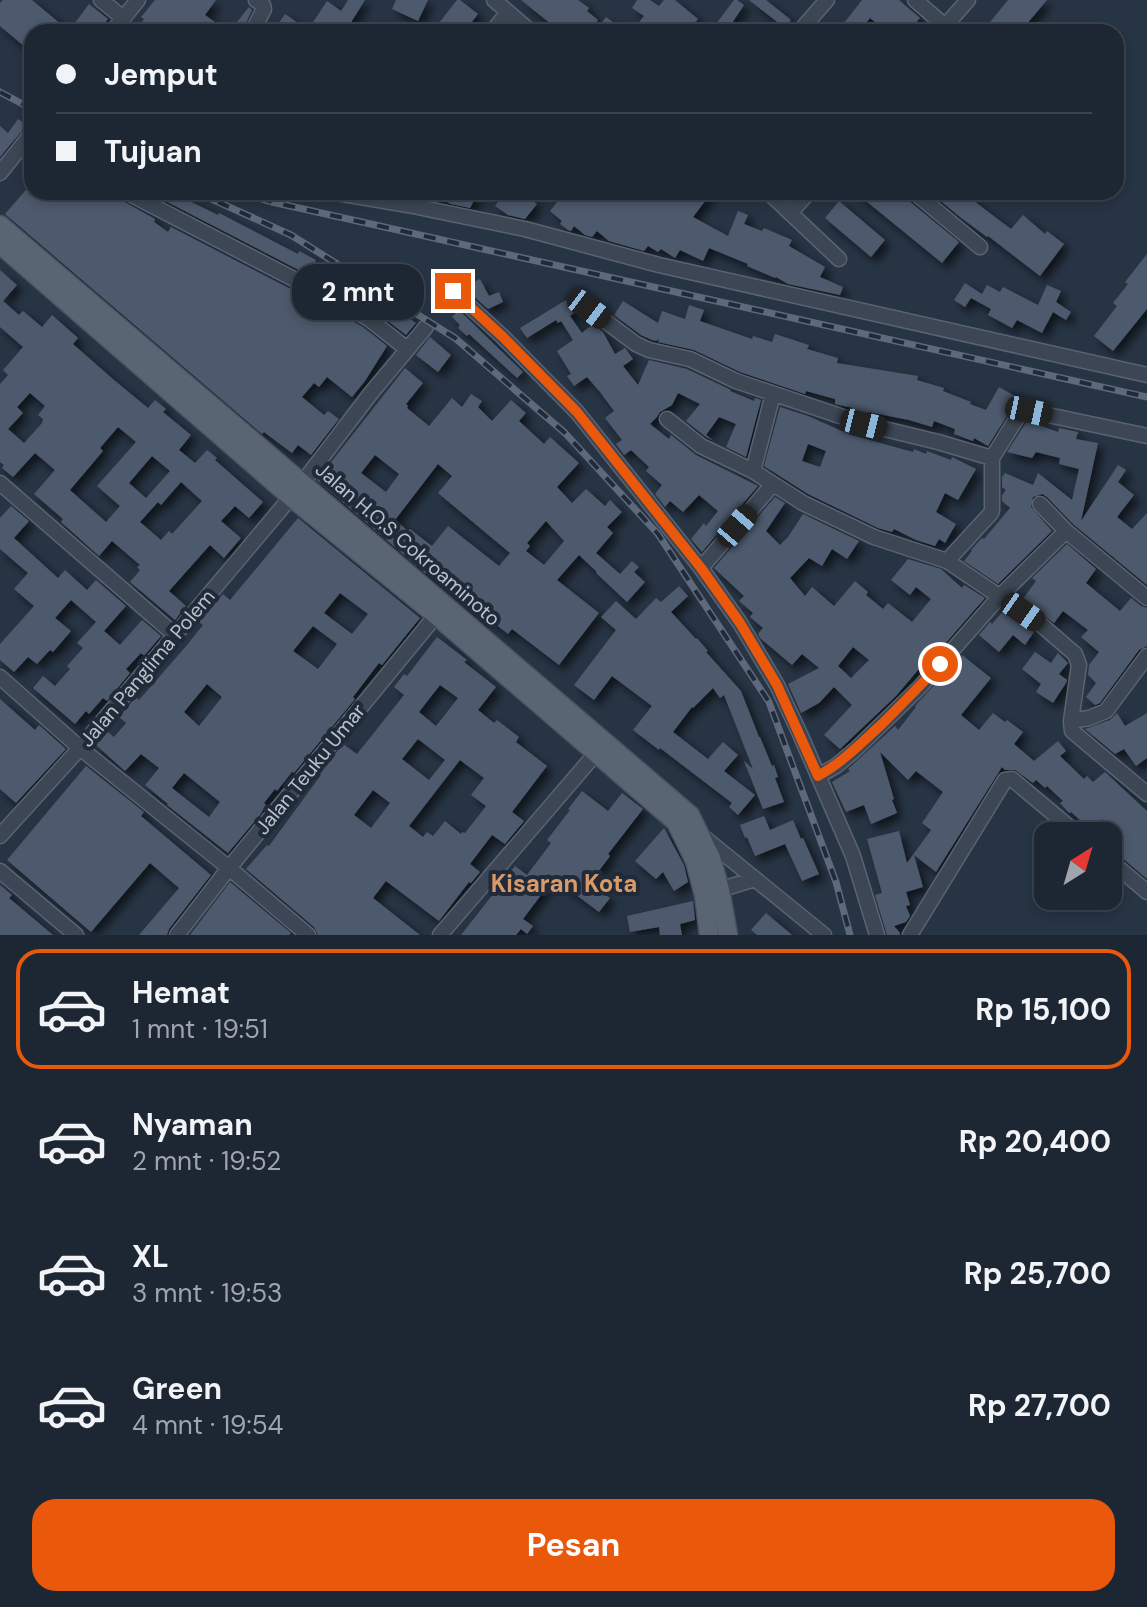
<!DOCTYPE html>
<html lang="id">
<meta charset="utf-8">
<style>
:root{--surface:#1d2733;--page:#252f3b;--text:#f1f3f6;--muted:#a0a5ac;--line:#3b444e;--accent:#ea580c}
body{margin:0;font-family:"DM Sans",sans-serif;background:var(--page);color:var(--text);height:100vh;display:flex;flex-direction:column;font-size:30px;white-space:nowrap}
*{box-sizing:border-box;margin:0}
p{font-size:26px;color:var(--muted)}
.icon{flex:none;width:44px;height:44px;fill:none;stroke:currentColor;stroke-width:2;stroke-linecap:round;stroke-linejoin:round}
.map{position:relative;height:935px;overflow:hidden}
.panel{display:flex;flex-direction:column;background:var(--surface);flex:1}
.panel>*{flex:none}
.banner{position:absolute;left:24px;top:24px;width:1100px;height:176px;border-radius:24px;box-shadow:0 4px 12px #0003,0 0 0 2px var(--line);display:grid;align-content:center;height:176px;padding:0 32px;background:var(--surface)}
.needle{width:52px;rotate:37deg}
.tools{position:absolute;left:1034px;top:822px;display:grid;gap:16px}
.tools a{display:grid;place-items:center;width:88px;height:88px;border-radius:16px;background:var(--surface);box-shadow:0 4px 12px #0003,0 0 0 2px var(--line);font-size:40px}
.end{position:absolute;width:36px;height:36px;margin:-18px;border:10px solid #ea580c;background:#fff;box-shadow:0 0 0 4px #fff}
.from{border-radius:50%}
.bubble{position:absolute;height:56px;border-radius:24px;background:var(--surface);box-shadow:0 4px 12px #0003,0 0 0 2px var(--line);font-size:26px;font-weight:700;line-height:56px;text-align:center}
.car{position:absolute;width:24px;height:48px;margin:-24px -12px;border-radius:10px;box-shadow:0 0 6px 2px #0007;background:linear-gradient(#222 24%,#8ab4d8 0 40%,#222 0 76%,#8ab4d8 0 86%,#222 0)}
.banner b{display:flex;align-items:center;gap:28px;height:76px;font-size:30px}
.banner b+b{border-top:2px solid var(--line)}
.banner i{width:20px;height:20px;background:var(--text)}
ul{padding:14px 0 0;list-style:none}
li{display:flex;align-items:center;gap:24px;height:120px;margin:0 16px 12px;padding:0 16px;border:4px solid transparent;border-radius:24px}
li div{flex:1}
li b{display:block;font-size:30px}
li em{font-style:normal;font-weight:700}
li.selected{border-color:var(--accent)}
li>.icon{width:72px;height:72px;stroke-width:1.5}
.cta{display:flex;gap:16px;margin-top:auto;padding:16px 32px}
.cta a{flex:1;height:92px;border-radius:24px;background:var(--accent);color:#fff;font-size:32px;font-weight:700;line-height:92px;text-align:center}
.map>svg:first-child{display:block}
.building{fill:#4e5a6d;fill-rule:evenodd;filter:url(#shadow)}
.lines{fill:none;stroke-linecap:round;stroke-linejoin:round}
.minor-casing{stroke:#5a6371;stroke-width:17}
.major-casing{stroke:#485160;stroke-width:21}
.minor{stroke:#3c4654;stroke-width:14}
.major{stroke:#5a6574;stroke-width:18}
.rail-casing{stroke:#5e6a7b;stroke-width:7}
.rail{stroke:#202a39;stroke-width:4;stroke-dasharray:12;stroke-linecap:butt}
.route{stroke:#ea580c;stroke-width:10}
.labels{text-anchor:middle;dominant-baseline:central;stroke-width:8;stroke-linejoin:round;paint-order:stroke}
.street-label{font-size:20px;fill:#b9c1cd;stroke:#202a39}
.quarter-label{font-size:24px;font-weight:bold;fill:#d99a69;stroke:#202a39}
</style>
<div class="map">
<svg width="1147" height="935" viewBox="0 0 1147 935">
<defs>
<filter id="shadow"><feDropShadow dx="5.5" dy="5.5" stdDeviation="4" flood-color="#0009"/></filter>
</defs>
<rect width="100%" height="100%" fill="#273444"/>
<path class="building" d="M3 0H32L69 31 89 4 108 19 98 32H32V39L25 47 0 26V3Z
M155 0H216L205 15 229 32 249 7 252 10 242 32H134L144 19 141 17Z
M348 0H365L345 32H273L285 14 308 30 327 1 341 11Z
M396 0H428L418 21 392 9Z
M457 0H460L478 14 464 32H432Z
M521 0H578L589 8 587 11 598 20 589 32H561Z
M637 0H650L659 6 664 0H675L698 19 688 32H631L644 16 632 8Z
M734 0H737L744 5 726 32H710Z
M749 0H766L791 20 785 28Z
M862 0H899L920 18 908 32H887L870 18 859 32H837Z
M1008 0H1047L1020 32H992L986 27Z
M606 17 627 32H595Z
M18 119 27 125 0 157V126L8 133Z
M32 183V192H116L121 200 155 219 154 222 168 232 171 227 339 314 363 327 387 346 365 381 352 397 327 377 319 387 314 383 302 397 324 415 328 411 339 419 311 455 298 445 292 453 264 432 262 434 5 214Z
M148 192H171L218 215 219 213 298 254 299 251 316 260 315 262 331 271 332 269 345 276 344 278 403 314 416 323 406 335 375 311 349 296Z
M402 192H471L477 195 470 208 451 204 438 197 437 201Z
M505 192H522L537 204 525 219 508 215 495 206Z
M565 192H712L693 217 728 236 738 211 748 215 744 224 762 231 764 228 792 240 789 246 825 267 820 277 843 287 840 295 788 284 776 277 775 278 747 266 748 264 709 248 703 261 680 250 675 258 661 249 658 252 648 246 644 251 609 241 597 231 592 237 585 235 574 226 571 231 568 230 560 224 562 221 550 211Z
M855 192H898L959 242 942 263Z
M930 192H962L1011 229 1023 215 1045 234 1047 231 1064 244 1040 276 988 236 987 237 960 217Z
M839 201 885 240 871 257 825 218Z
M1147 254V309L1113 351 1094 336 1117 306 1113 303 1128 284 1125 282Z
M0 270 17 285 3 301 19 315 23 311 42 327 52 315 78 338 73 344 114 380 148 408 155 400 166 409 163 412 191 435 179 450 195 463 207 450 217 458 215 460 263 502 249 518 235 506 221 521 241 538 224 558 210 545 169 591 186 606 175 620 130 582 140 570 137 567 140 565 112 541 99 556 61 522 63 519 34 494 55 470 35 453 13 477 2 468 4 465 0 462V384L8 375 3 370 23 347 0 327ZM30 393 45 406 38 415 43 419 42 423 24 443 8 429 23 413 17 407ZM118 427 136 442 97 486 120 506 106 522 70 490 103 451 100 448ZM152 456 170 471 146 498 129 483ZM181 482 202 501 172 534 169 531 161 540 140 522 158 502 161 505Z
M480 279 489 296 499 292 503 302 488 309 463 287Z
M965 283 982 294 987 285 1000 292 1003 287 1038 305 1047 285 1061 291 1056 302 1071 312 1066 320 1053 312 1042 333 1017 320 1012 328 988 315 991 309 971 298 965 307 954 300Z
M566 300 574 313 570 316 582 333 593 324 603 332 615 354 625 348 633 359 623 366 638 385 649 360 687 369 731 390 730 391 754 401 755 398 761 400 746 457 726 447 736 424 719 417 706 435 714 441 706 437 686 421 700 404 678 393 672 405 660 412 657 417 650 424 669 439 671 435 696 455 758 486 702 552 691 539 704 523 706 526 718 511 699 495 683 512 670 501 665 507 655 494 662 485 646 471 649 467 631 450 624 455 616 444 622 440 605 418 614 411 600 392 587 377 574 386 567 376 571 374 557 351 573 340 561 321 558 323 556 320 527 338 520 328Z
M623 301 658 323 662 311 685 319 689 305 704 310 700 321 752 339 753 336 772 342 775 334 809 345 807 349 838 358 837 363 918 376 917 380 944 388 943 391 971 402 970 404 986 410 999 387 1015 396 1033 400V402L1022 400 1014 405 988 446 974 438 973 441 954 434 955 429 934 421 932 427 909 420 868 412V414L861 413 852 409 853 408 835 404V399L806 391 805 394 740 372 694 350 658 342 659 339 656 341 652 340 641 335 614 315Z
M459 310 523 372 517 378 469 334 467 336 458 328 460 325 452 317Z
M430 337 451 355 438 372 416 355Z
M405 368 423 383 406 404 408 406 407 408 429 426 452 398 462 407 471 394 482 401 478 407 492 421 511 400 526 413 519 421 544 444 550 437 579 463 557 487 572 503 586 489 605 506 610 500 622 512 607 527 613 533 596 553 620 574 632 561 639 567 634 572 645 582 627 602 596 573 597 572 579 555 557 580 599 613 559 665 512 629 508 634 480 612 478 614 458 598 460 596 428 572 426 574 317 480ZM375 455 399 474 386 492 361 473ZM438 464 452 476 438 493 510 553 499 566 448 526 432 546 410 529 408 531 395 520ZM546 521 564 541 544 565 526 551 530 546 527 543Z
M780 407 808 416 851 435 913 452 914 449 926 454 927 451 951 460 952 457 976 469 958 500 945 493 936 512 956 524 945 543 939 539 935 546 916 540 894 529 892 532 878 528 808 494 764 466ZM808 444 826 451 820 467 802 461Z
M1027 421 1058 432 1059 428 1078 432 1076 439 1098 443 1081 521 1118 465 1126 470 1118 482 1134 495 1117 517 1132 529 1147 513V585L1073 524 1047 497 1042 494 1033 497 1031 507 1052 531 998 584 964 561 972 551 971 550 982 538 984 539 1010 508 1002 501V495L1006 490 1002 487V477L1005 473 1033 485 1038 473 1072 500 1079 469 1059 464 1060 458 1036 452 1032 458 1007 452Z
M775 497 785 503 766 531 780 545 788 537 803 514 859 541 847 559 832 549 822 566 809 558 790 578 805 596 812 587 834 606 855 581 868 592 866 595 883 609 888 603 912 622 931 599 916 587 910 595 891 580 908 559 941 569 962 588 964 585 985 598 923 669 918 670 896 696 840 749 824 735 852 705 834 687 819 703 801 713 788 684 819 668 802 654 792 665 760 638 758 634 763 628 750 617 753 613 739 601 744 596 714 568ZM853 647 869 660 851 678 838 666Z
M11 506 29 521 14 538 58 578 65 570 87 590 96 580 126 606 104 631 120 645 142 620 161 636 144 656 141 653 126 669 130 673 107 701 103 698 89 714 86 711 75 724 33 688 43 676 55 686 70 669 67 666 83 648 77 643 96 622 71 600 55 618 71 631 53 652 50 650 37 664 28 657 14 672 0 660V644L34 606 14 589 28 573 0 549V518Z
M298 518 420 618 382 665 379 663 353 697 355 699 294 773 292 772 277 791 275 789 264 803 266 805 260 815 228 853 167 805 168 804 145 785 159 768 141 754 125 771 96 745 108 732 114 737 126 723 119 717 136 697 139 700 187 645 203 625 199 622 223 594 230 600ZM340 593 368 614 352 634 324 613ZM313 626 337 644 318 669 293 651ZM207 684 222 697 199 726 184 712ZM184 773 220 802 209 817 172 788Z
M1067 544 1096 569 1086 583 1120 611 1131 598 1141 606 1147 608V646L1139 650 1100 703 1095 705 1086 697 1096 683 1088 675 1089 665 1099 652 1081 637 1088 630 1063 611 1054 623 1022 600 1036 581 1032 578Z
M679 586 688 596 671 612 696 639 697 638 708 651 706 652 741 691 759 737H760L772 766 774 765 778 777 775 778 784 802 763 809 744 761 753 769 724 695 720 698 713 688 693 708 692 707 673 732 708 759 723 742 738 755 724 771 755 795 738 815 729 807 732 803 660 748 659 750 633 730 652 706 612 676 594 700 574 685 616 630 601 617 616 601 636 619 656 598 661 602Z
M1003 611 1034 632 1025 645 1013 635 999 652 979 635 990 622 992 624Z
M437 637 467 660 464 662 496 687 478 710 494 723 497 720 519 737 516 742 547 766 512 812 524 821 505 844 492 835 470 864 480 872 471 883 469 882 439 921 386 881 373 898 420 935H318L314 927 246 869 267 845 269 846 321 775 319 774 343 744 357 754 404 695 394 687 404 674 407 676ZM440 685 458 698 436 726 419 712ZM418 739 445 760 429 780 402 759ZM460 760 484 778 471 795 486 806 465 833 462 832 461 834 445 821 433 836 427 832 423 837 409 826ZM373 790 390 803 371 828 354 815Z
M1035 652 1051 663 1058 653 1068 663 1059 674 1067 680 1066 683 1053 703 1036 692 1041 684 1022 669Z
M962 655 991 678 961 715 979 730 993 713 1005 722 1007 720 1023 732 1014 744 1034 761 1058 741 1066 751 1060 756 1084 779 1087 776 1093 782 1105 772 1147 811V879L1114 851 1108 849V840L1115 832 1102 819 1091 830 1071 812 1069 813 1060 803 1063 801 1047 786 1045 788 1036 780 1033 783 1015 770H1005L1002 767 936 872 914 855 923 887 906 892 910 905 906 906 910 916 906 922 894 926 900 933V935H887L875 895 882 893 867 839 899 831 907 863 931 830 922 823 943 792 916 771 908 780 880 752 894 799 892 800 897 813 871 824 864 805 846 812 832 782 850 771 848 769 895 726 898 730 916 707 915 706Z
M0 699 35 730 39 725 66 749 16 803 0 789Z
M1117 713 1125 726 1147 713V758L1136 766 1124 749 1115 754 1085 729 1110 720Z
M86 766 144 812 141 816 211 875 169 929 167 935H139L179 888 150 863 91 932 7 860Z
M582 791 608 811 622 793 643 809 608 854 610 856 590 883 610 898 599 912 548 874 541 882 547 887 523 919 533 926 527 934 521 929 516 935H461L515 866 527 875 551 843 547 840 570 810 568 809Z
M764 816 770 830 793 820 801 839 803 838 819 874 802 881 785 844 755 856 747 837 745 838 740 825Z
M664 828 684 865 688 882 674 891 663 872 656 879 635 861Z
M230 882 291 933 289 935H190Z
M0 885 12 895 9 898 53 935H0Z
M693 901 695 920 680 924 682 935H660L659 927 630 932 627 916Z
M766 913 792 935H757L751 930Z"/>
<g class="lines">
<defs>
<path id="minor" d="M101 0 123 18
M494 0 531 32
M915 0 945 26
M112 32 138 0
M252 32 264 9 263 5 256 0
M492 32 508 12
M799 32 827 0
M940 32 968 0
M0 173 32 133
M126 192 344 305 369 319 407 349
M331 192 408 205 525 229 659 265 1147 375
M768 192 839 259
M914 192 980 247
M790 213 809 192
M453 291 503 337 577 412 701 568 740 623 777 685 800 734 853 856 877 935
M589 309 636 344 649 350 690 359 736 381 864 424 938 442 992 458
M667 419 701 446 753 471 803 503 874 537 947 561 1039 623 1075 654 1079 665 1071 721 1072 731 1147 794
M753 471 773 394
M303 482 371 393 426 327
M0 483 175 635
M1040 504 1066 531 1147 598
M947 561 991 513 992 510V458L1020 413 1024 410 1029 411 1147 436
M701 568 773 484
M0 677 80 748 229 868 308 935
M1071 721 1089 718 1106 711 1147 656
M818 776 836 766 855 750 920 687 1000 596 1066 531
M701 835 824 935
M0 836 80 748 291 497
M1108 859 1147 892
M0 871 76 935
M712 892 755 879
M177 935 229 868 442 608
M440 935 597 752
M910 935 1005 780 1012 779 1080 836"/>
<path id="major" d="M0 225 690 815 711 858 720 890 728 935
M0 244 291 497 436 615 676 822 695 861 704 895 709 935"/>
</defs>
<use href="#minor" class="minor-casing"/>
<use href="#major" class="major-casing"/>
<use href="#minor" class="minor"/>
<use href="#major" class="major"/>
<defs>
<path id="rail" d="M0 92 32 109
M196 192 291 235 455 338 565 433 658 534 769 702 836 882 850 935
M237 192 272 202 1147 397"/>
</defs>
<use href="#rail" class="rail-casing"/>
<use href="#rail" class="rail"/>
</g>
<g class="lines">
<path class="route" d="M453 291 503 337 577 412 701 568 740 623 777 685 818 776C843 762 861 743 882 724 902 704 921 685 940 664"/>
</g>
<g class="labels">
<g class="street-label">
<text transform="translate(408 544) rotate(41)">Jalan H.O.S Cokroaminoto</text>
<text transform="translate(147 668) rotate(-50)">Jalan Panglima Polem</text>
<text transform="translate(310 769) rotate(-51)">Jalan Teuku Umar</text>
</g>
<g class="quarter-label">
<text x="564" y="883">Kisaran Kota</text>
</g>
</g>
</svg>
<div class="tools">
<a><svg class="needle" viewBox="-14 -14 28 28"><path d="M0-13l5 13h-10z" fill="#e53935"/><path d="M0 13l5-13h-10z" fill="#a0a5ac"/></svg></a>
</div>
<i class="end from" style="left:940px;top:664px"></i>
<i class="end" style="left:453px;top:291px"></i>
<div class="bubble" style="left:292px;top:264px;width:132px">2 mnt</div>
<i class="car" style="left:589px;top:309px;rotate:127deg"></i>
<i class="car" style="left:1029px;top:411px;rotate:102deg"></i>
<i class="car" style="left:864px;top:424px;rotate:104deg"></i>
<i class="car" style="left:737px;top:526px;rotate:41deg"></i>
<i class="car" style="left:1023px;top:612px;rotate:125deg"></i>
<div class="banner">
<b><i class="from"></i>Jemput</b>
<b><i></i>Tujuan</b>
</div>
</div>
<section class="panel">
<ul>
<li class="selected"><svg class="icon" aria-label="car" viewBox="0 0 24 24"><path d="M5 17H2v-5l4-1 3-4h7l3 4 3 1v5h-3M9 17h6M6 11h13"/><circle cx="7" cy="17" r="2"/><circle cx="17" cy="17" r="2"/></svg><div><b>Hemat</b><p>1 mnt · 19:51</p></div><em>Rp 15,100</em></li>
<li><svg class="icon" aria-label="car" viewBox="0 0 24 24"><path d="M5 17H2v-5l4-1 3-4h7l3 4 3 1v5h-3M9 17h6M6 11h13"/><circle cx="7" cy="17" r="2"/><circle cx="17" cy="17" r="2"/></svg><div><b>Nyaman</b><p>2 mnt · 19:52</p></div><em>Rp 20,400</em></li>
<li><svg class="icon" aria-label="car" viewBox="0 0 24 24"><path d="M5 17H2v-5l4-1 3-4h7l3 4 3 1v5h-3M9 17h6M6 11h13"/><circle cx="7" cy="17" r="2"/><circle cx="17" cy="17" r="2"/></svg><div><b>XL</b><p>3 mnt · 19:53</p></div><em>Rp 25,700</em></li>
<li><svg class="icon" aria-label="car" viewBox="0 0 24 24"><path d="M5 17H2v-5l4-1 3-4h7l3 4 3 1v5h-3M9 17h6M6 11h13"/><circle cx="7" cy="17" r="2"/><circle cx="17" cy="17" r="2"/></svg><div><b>Green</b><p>4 mnt · 19:54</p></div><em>Rp 27,700</em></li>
</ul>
<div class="cta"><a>Pesan</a></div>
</section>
